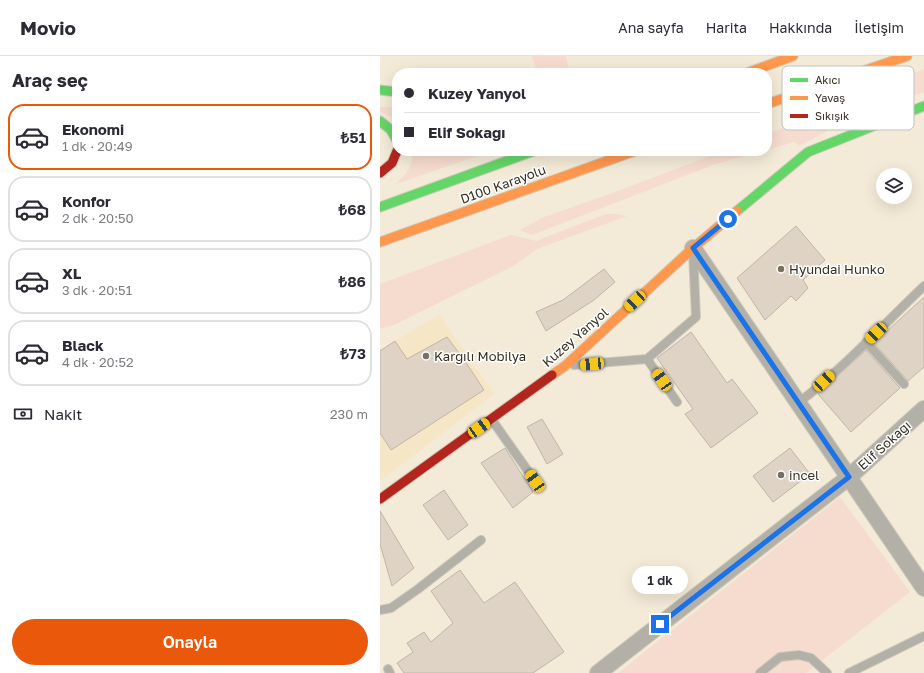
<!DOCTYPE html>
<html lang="tr">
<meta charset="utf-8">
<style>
:root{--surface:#fff;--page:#f7f7f7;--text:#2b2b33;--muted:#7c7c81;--line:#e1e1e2;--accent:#ea580c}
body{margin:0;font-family:"Golos Text",sans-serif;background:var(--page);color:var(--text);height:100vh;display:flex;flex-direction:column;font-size:15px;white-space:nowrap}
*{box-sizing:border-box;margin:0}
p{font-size:13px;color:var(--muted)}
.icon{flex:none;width:22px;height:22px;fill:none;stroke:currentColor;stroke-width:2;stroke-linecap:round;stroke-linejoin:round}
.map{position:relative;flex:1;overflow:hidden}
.sheet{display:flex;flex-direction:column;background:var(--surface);width:380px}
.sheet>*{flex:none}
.hud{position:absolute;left:12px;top:12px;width:380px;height:88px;border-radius:16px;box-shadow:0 4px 16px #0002;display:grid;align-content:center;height:88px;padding:0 12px;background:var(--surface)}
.fabs{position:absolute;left:496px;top:112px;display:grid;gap:8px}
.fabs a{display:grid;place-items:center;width:36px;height:36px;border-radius:50%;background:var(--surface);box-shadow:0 4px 16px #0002;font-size:20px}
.end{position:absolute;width:18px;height:18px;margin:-9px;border:5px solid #1a73e8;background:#fff;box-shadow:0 0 0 2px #fff}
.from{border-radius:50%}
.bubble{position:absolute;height:28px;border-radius:14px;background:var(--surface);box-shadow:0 4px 16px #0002;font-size:13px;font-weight:600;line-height:28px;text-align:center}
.car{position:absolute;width:12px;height:24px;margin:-12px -6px;border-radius:5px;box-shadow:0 0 3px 1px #0007;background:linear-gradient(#f5c518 24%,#345 0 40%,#f5c518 0 76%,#345 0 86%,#f5c518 0)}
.hud b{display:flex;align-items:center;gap:14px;height:38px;font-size:15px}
.hud b+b{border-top:1px solid var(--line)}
.hud i{width:10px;height:10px;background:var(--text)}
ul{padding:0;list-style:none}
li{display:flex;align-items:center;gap:12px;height:66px;margin:0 8px 6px;padding:0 4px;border:2px solid var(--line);border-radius:16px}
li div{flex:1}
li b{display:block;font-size:15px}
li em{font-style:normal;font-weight:600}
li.active{border-color:var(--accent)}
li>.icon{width:36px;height:36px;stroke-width:1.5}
h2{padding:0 12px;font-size:18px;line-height:48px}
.pay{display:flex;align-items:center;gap:10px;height:44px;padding:0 12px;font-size:15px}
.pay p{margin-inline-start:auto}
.primary-button{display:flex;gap:8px;margin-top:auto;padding:8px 12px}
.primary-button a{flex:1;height:46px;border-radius:24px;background:var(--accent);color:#fff;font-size:16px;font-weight:600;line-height:46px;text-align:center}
header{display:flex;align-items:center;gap:24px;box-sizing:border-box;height:56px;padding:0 20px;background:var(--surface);border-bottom:1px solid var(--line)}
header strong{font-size:19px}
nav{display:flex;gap:22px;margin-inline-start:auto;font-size:14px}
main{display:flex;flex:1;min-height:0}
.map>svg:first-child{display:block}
.built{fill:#f5e6c6}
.green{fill:#f6dcce}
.building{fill:#dfd3c5;stroke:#bfb6a9}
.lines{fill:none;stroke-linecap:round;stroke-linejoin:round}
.lane-casing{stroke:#cec8b9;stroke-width:10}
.street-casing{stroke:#cec8b9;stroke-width:18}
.fast-casing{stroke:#cec8b9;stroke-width:11}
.slow-casing{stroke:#cec8b9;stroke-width:11}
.jam-casing{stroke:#cec8b9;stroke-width:11}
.lane{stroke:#b2b0a7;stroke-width:8}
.street{stroke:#b2b0a7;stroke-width:16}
.fast{stroke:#63d668;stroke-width:9}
.slow{stroke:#ff974d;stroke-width:9}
.jam{stroke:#b3261e;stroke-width:9}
.route{stroke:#1a73e8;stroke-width:5}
.poi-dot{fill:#787061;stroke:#fff;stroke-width:1.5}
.labels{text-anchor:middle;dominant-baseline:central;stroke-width:3;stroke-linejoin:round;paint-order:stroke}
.street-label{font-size:13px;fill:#352f21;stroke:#fff}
.poi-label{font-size:13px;fill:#352f21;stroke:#fff;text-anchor:start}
.key{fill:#fff;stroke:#c2c1bc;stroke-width:1}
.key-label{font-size:11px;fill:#352f21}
</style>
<header>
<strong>Movio</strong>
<nav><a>Ana sayfa</a><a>Harita</a><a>Hakkında</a><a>İletişim</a></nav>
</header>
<main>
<section class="sheet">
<h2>Araç seç</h2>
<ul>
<li class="active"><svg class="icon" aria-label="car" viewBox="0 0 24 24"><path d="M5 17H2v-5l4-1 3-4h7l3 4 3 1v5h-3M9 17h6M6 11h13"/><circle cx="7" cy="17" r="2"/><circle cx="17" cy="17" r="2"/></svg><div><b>Ekonomi</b><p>1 dk · 20:49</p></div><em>₺51</em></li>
<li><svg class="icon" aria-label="car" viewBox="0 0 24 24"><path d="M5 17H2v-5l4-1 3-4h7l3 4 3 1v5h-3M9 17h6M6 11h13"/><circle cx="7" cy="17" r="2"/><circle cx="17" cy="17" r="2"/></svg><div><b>Konfor</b><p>2 dk · 20:50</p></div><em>₺68</em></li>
<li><svg class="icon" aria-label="car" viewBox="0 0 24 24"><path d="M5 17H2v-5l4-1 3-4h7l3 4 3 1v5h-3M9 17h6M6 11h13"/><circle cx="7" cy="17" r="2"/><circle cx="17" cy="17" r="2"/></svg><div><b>XL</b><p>3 dk · 20:51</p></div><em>₺86</em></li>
<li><svg class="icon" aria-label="car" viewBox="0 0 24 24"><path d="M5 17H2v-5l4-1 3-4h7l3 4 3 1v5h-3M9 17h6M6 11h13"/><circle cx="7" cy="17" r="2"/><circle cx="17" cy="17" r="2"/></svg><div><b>Black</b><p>4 dk · 20:52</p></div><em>₺73</em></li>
</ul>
<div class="pay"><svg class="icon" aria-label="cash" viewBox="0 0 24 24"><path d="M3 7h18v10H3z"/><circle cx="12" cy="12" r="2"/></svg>Nakit<p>230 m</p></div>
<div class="primary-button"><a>Onayla</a></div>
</section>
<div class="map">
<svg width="544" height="617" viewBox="0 0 544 617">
<rect width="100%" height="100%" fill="#f3ead7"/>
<path class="built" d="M59 259 114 338 0 425V294Z"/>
<path class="green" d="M151 0H186L189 16 159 17Z
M544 13V36L470 63 419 90 414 86 387 94V78L442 57Z
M0 51H17V65L0 55Z
M31 95H111L16 128C26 117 35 111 31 95Z
M343 95H382L333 109 152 179 140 174 164 161 227 139Z
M226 158H234L247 160 157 193 135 209 14 269 0 273V228L131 179 156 185Z
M460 441 530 536 426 617H238Z"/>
<path class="building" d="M416 170 445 204 423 224 428 232 416 245 411 240 385 264 357 222Z
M224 213 235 226 214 244 166 275 156 256 183 244Z
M544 241V311L528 325 494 287Z
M311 276 347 327 352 323 378 357 331 392 305 358 313 353 277 302Z
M67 281 85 305 104 334 11 394 0 377V295L15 285 27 303Z
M486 294 520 332 471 376 438 338Z
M162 363 183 398 167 408 147 371Z
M125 392 153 436 133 452 101 407Z
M410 392 430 418 393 446 373 420Z
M64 434 88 469 68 484 43 449Z
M0 455 34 512 12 530 0 488Z
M80 514 104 547 135 526 184 596 153 617H24L17 607 33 596 27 587 44 576 51 586 73 567 51 535Z"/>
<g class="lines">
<defs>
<path id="lane" d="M486 286 524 328
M267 303 297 346
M194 309 267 303 316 261 313 196
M418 347C464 312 503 269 544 230
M112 364 155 425
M0 554 11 552 38 533 101 484
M8 613 10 617
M380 617 400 601 419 599 431 602 447 617
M469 617 544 580"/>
<path id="street" d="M313 192 544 532
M218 617 469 421 544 353"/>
<path id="fast" d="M0 34 17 36
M0 65 11 74 17 85
M0 151 154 95
M357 155 428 96 544 50"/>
<path id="slow" d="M367 17 413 0
M387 48 527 0
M0 186 255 95
M172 319 185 310 313 192 357 155"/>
<path id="jam" d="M0 117 12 107 17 95
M0 443 172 319"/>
</defs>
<use href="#lane" class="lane-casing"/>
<use href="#street" class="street-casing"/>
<use href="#fast" class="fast-casing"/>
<use href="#slow" class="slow-casing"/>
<use href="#jam" class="jam-casing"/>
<use href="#lane" class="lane"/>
<use href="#street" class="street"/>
<use href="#fast" class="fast"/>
<use href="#slow" class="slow"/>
<use href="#jam" class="jam"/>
</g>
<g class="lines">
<path class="route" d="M280 568 469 421 313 192 348 163"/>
</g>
<g class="poi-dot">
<circle cx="401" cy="213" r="4"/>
<circle cx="46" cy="300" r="4"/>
<circle cx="401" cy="419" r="4"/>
</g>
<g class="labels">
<g class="street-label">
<text transform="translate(123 128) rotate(-20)">D100 Karayolu</text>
<text transform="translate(195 281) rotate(-41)">Kuzey Yanyol</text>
<text transform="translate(504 389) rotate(-42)">Elif Sokağı</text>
</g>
<g class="poi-label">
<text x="409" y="213">Hyundai Hunko</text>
<text x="54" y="300">Kargılı Mobilya</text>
<text x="409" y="419">incel</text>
</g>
</g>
<rect x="402" y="10" width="132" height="64" rx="6" class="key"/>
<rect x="410" y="22" width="18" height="4" fill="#63d668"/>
<rect x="410" y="40" width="18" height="4" fill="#ff974d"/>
<rect x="410" y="58" width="18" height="4" fill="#b3261e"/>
<g class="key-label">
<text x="435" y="28">Akıcı</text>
<text x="435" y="46">Yavaş</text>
<text x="435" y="64">Sıkışık</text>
</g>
</svg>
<div class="fabs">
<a><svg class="icon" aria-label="layers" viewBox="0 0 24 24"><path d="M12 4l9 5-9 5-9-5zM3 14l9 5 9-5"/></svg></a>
</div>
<i class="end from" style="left:348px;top:163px"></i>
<i class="end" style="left:280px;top:568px"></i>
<div class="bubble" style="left:252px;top:510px;width:56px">1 dk</div>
<i class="car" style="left:255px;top:245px;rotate:227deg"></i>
<i class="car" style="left:496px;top:277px;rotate:226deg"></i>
<i class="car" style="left:212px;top:308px;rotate:265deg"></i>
<i class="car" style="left:282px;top:324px;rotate:325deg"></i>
<i class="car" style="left:444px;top:325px;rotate:47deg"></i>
<i class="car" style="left:99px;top:372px;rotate:55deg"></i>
<i class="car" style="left:155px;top:425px;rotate:325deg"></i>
<div class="hud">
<b><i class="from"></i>Kuzey Yanyol</b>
<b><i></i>Elif Sokağı</b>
</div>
</div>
</main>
